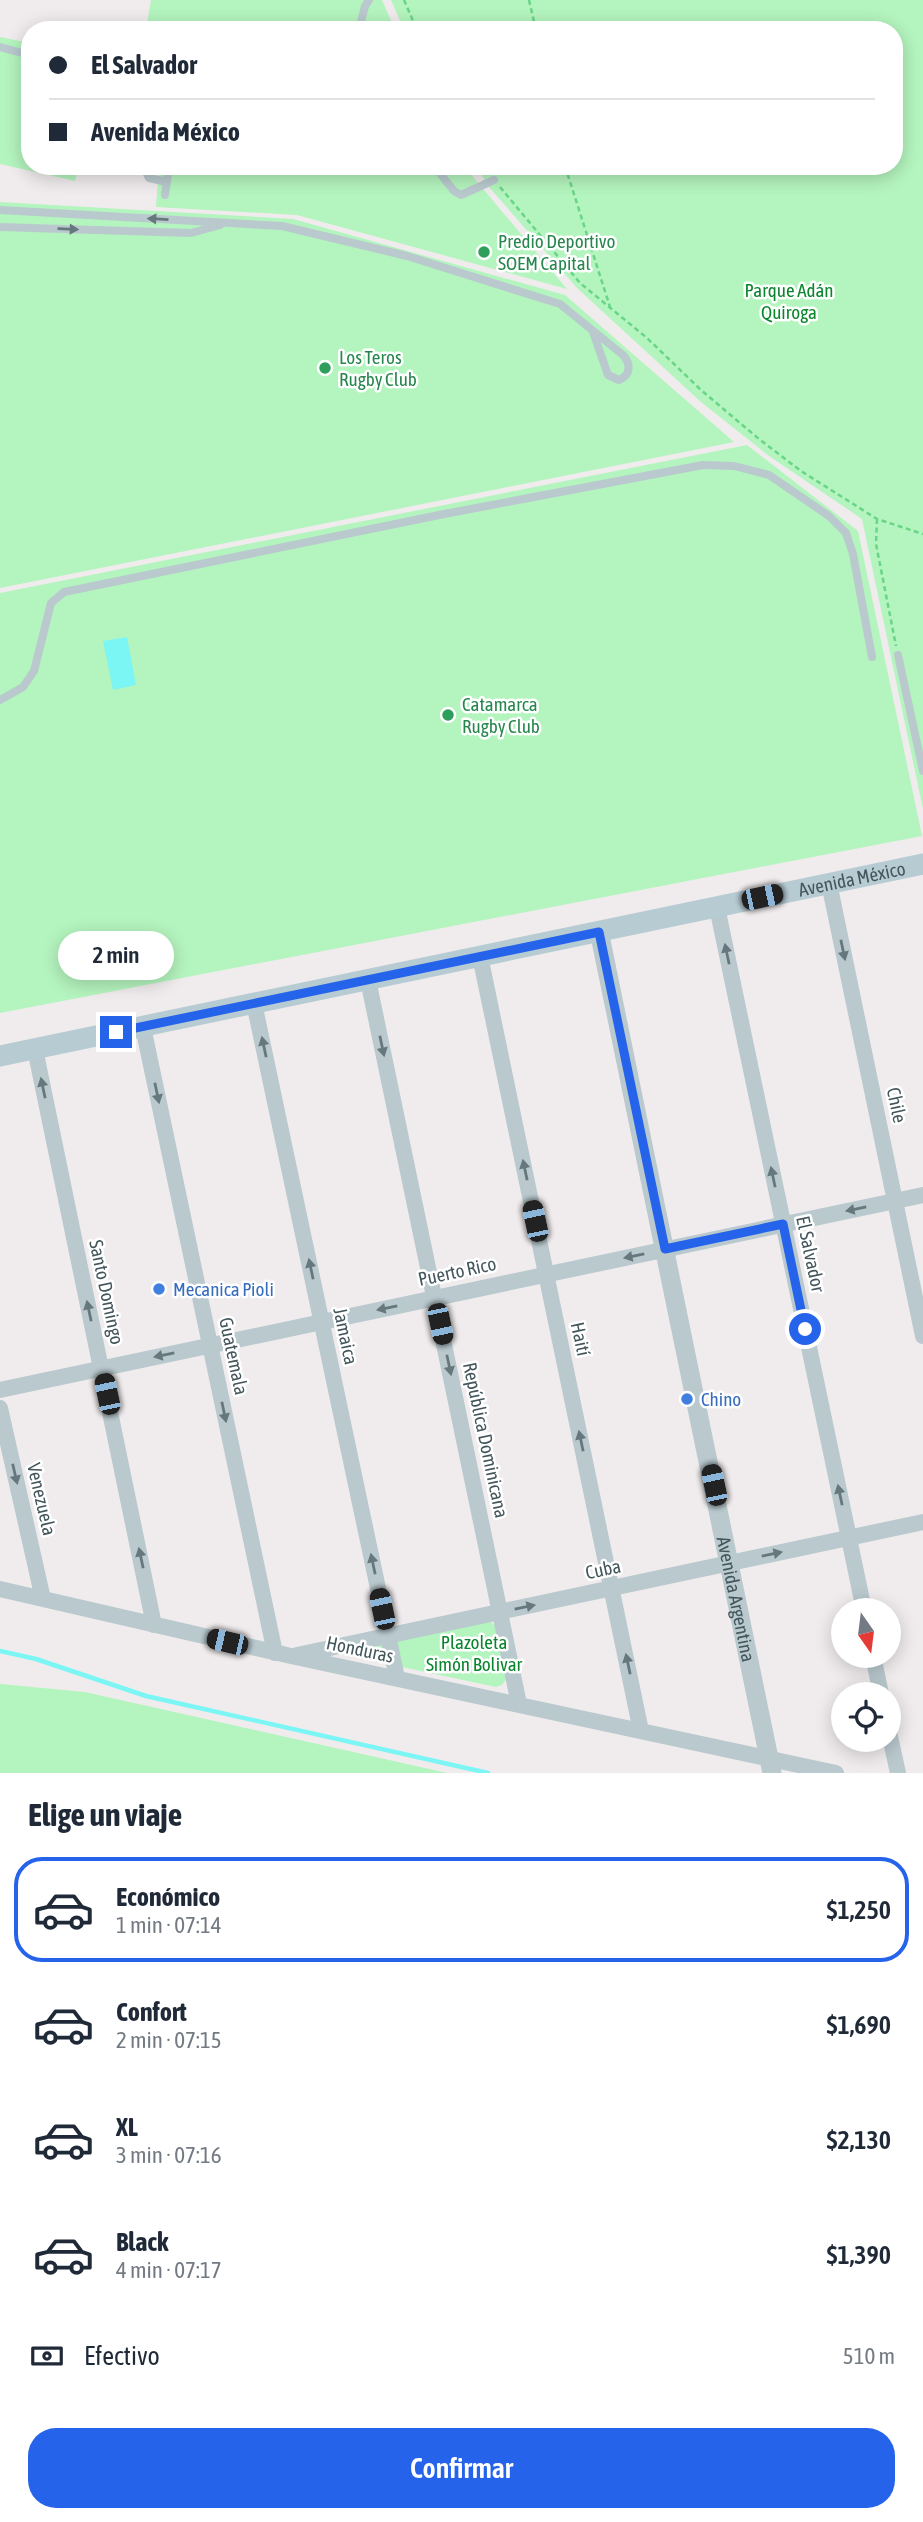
<!DOCTYPE html>
<html lang="es">
<meta charset="utf-8">
<style>
:root{--surface:#fff;--page:#f6f6f7;--text:#1f2937;--muted:#747a83;--line:#e0e1e3;--accent:#2563eb}
body{margin:0;font-family:"Asap Condensed",sans-serif;background:var(--page);color:var(--text);height:100vh;display:flex;flex-direction:column;font-size:26px;white-space:nowrap}
*{box-sizing:border-box;margin:0}
p{font-size:23px;color:var(--muted)}
.icon{flex:none;width:38px;height:38px;fill:none;stroke:currentColor;stroke-width:2;stroke-linecap:round;stroke-linejoin:round}
.map{position:relative;height:1773px;overflow:hidden}
.details{display:flex;flex-direction:column;background:var(--surface);flex:1}
.details>*{flex:none}
.banner{position:absolute;left:21px;top:21px;width:882px;height:154px;border-radius:28px;box-shadow:0 4px 18px #0003;display:grid;align-content:center;height:154px;padding:0 28px;background:var(--surface)}
.needle{width:46px;rotate:166deg}
.buttons{position:absolute;left:831px;top:1598px;display:grid;gap:14px}
.buttons a{display:grid;place-items:center;width:70px;height:70px;border-radius:50%;background:var(--surface);box-shadow:0 4px 18px #0003;font-size:35px}
.end{position:absolute;width:32px;height:32px;margin:-16px;border:9px solid #2563eb;background:#fff;box-shadow:0 0 0 4px #fff}
.from{border-radius:50%}
.bubble{position:absolute;height:49px;border-radius:24px;background:var(--surface);box-shadow:0 4px 18px #0003;font-size:23px;font-weight:600;line-height:49px;text-align:center}
.car{position:absolute;width:21px;height:42px;margin:-21px -10px;border-radius:9px;box-shadow:0 0 5px 2px #0007;background:linear-gradient(#222 24%,#8ab4d8 0 40%,#222 0 76%,#8ab4d8 0 86%,#222 0)}
.banner b{display:flex;align-items:center;gap:24px;height:66px;font-size:26px}
.banner b+b{border-top:2px solid var(--line)}
.banner i{width:18px;height:18px;background:var(--text)}
ul{padding:0;list-style:none}
li{display:flex;align-items:center;gap:21px;height:105px;margin:0 14px 10px;padding:0 14px;border:4px solid transparent;border-radius:28px}
li div{flex:1}
li b{display:block;font-size:26px}
li em{font-style:normal;font-weight:600}
li.on{border-color:var(--accent)}
li>.icon{width:63px;height:63px;stroke-width:1.5}
h2{padding:0 28px;font-size:32px;line-height:84px}
.pay{display:flex;align-items:center;gap:18px;height:77px;padding:0 28px;font-size:26px}
.pay p{margin-inline-start:auto}
.action{display:flex;gap:14px;margin-top:auto;padding:14px 28px}
.action a{flex:1;height:80px;border-radius:28px;background:var(--accent);color:#fff;font-size:28px;font-weight:600;line-height:80px;text-align:center}
.map>svg:first-child{display:block}
.green{fill:#b4f4be}
.water{fill:#7bf6f4}
.lines{fill:none;stroke-linecap:round;stroke-linejoin:round}
.stream{stroke:#7bf6f4;stroke-width:4.5}
.path{stroke:#68d587;stroke-width:2.5;stroke-dasharray:5 3.5;stroke-linecap:butt}
.service{stroke:#b9c9ce;stroke-width:8}
.minor{stroke:#b9c9ce;stroke-width:16}
.tertiary{stroke:#b9c9ce;stroke-width:19}
.secondary{stroke:#b7cbd3;stroke-width:21}
.oneway{fill:#66787e}
.route{stroke:#2563eb;stroke-width:9}
.leisure-dot{fill:#2e9e5b;stroke:#fff;stroke-width:2.5}
.shop-dot{fill:#3f7fe0;stroke:#fff;stroke-width:2.5}
.labels{text-anchor:middle;dominant-baseline:central;stroke-width:5;stroke-linejoin:round;paint-order:stroke}
.leisure-label{font-size:19px;fill:#27864d;stroke:#fff;text-anchor:start}
.park-label{font-size:19px;fill:#0b852d;stroke:#fff}
.street-label{font-size:19px;fill:#43565c;stroke:#fff}
.shop-label{font-size:19px;fill:#366cbe;stroke:#fff;text-anchor:start}
</style>
<div class="map">
<svg width="923" height="1773" viewBox="0 0 923 1773">
<rect width="100%" height="100%" fill="#f0eced"/>
<path class="green" d="M151 0H382L395 30H146Z
M391 0H923V809L862 519 769 456 701 402 578 289 489 187 476 166H894V30H404Z
M0 37 30 43V166H79L75 181 0 164Z
M159 166H464L567 289 297 215 156 207Z
M0 202 293 219 565 295 734 442 0 588Z
M747 445 858 531 922 836 0 1013V593Z
M483 1622H491L497 1627 506 1679 502 1685 496 1687 336 1653Z
M0 1684 85 1692 447 1773H0Z"/>
<path class="water" d="M127 637 136 685 113 690 103 641Z"/>
<g class="lines">
<path class="stream" d="M0 1651 36 1659 146 1696 488 1773"/>
<path class="path" d="M404 0 417 30
M529 0 536 30
M565 166 610 307
M500 187 580 283 647 338 701 390 759 439 801 471 877 519 923 534
M877 519 876 544 896 646"/>
<path class="service" d="M359 30 365 6 369 0
M0 47 30 55
M143 166 149 178 167 182
M434 166 454 191 461 195 494 180
M165 195 169 166
M0 210 282 226 407 256 560 304 623 355C631 364 631 375 619 380L608 375 593 332
M0 227 191 233 220 225
M898 655 923 771
M0 700 23 687 34 671 51 603 64 592 444 514 703 465 734 466 769 475 829 516 846 533 853 554 872 657"/>
<path class="minor" d="M829 883 923 1336
M717 907 864 1610
M480 956 641 1731
M368 980 519 1704
M254 1003 397 1678
M143 1027 275 1653
M35 1049 154 1625
M0 1390 923 1195
M0 1408 43 1599
M0 1589 291 1656 836 1773
M297 1655 923 1522
M873 1656 881 1694
M889 1732 898 1773"/>
<path class="tertiary" id="s1" d="M599 931 772 1773"/>
<path class="secondary" id="s2" d="M0 1056 923 864"/>
</g>
<defs><path id="oneway-solid" d="M-6-.8H1V-3.2L6.5 0L1 3.2V.8H-6Z" transform="scale(1.75)"/></defs>
<g class="oneway">
<use href="#oneway-solid" transform="translate(158 219) rotate(-177)"/>
<use href="#oneway-solid" transform="translate(68 229) rotate(2)"/>
<use href="#oneway-solid" transform="translate(843 950) rotate(78)"/>
<use href="#oneway-solid" transform="translate(727 954) rotate(-102)"/>
<use href="#oneway-solid" transform="translate(382 1046) rotate(78)"/>
<use href="#oneway-solid" transform="translate(264 1047) rotate(-102)"/>
<use href="#oneway-solid" transform="translate(43 1088) rotate(-102)"/>
<use href="#oneway-solid" transform="translate(157 1093) rotate(78)"/>
<use href="#oneway-solid" transform="translate(525 1170) rotate(-102)"/>
<use href="#oneway-solid" transform="translate(773 1177) rotate(-102)"/>
<use href="#oneway-solid" transform="translate(856 1209) rotate(168)"/>
<use href="#oneway-solid" transform="translate(634 1256) rotate(168)"/>
<use href="#oneway-solid" transform="translate(311 1269) rotate(-102)"/>
<use href="#oneway-solid" transform="translate(387 1308) rotate(168)"/>
<use href="#oneway-solid" transform="translate(89 1311) rotate(-102)"/>
<use href="#oneway-solid" transform="translate(164 1355) rotate(168)"/>
<use href="#oneway-solid" transform="translate(449 1365) rotate(78)"/>
<use href="#oneway-solid" transform="translate(224 1412) rotate(78)"/>
<use href="#oneway-solid" transform="translate(581 1441) rotate(-102)"/>
<use href="#oneway-solid" transform="translate(15 1474) rotate(77)"/>
<use href="#oneway-solid" transform="translate(840 1495) rotate(-102)"/>
<use href="#oneway-solid" transform="translate(772 1554) rotate(-12)"/>
<use href="#oneway-solid" transform="translate(141 1558) rotate(-102)"/>
<use href="#oneway-solid" transform="translate(373 1564) rotate(-102)"/>
<use href="#oneway-solid" transform="translate(525 1607) rotate(-12)"/>
<use href="#oneway-solid" transform="translate(628 1664) rotate(-102)"/>
</g>
<g class="lines">
<path class="route" d="M116 1032 599 932 665 1249 783 1224 805 1329"/>
</g>
<g class="leisure-dot">
<circle cx="484" cy="252" r="7"/>
<circle cx="325" cy="368" r="7"/>
<circle cx="448" cy="715" r="7"/>
</g>
<g class="shop-dot">
<circle cx="159" cy="1289" r="7"/>
<circle cx="687" cy="1399" r="7"/>
</g>
<g class="labels">
<g class="leisure-label">
<text x="498" y="241">Predio Deportivo<tspan x="498" dy="22">SOEM Capital</tspan></text>
<text x="339" y="357">Los Teros<tspan x="339" dy="22">Rugby Club</tspan></text>
<text x="462" y="704">Catamarca<tspan x="462" dy="22">Rugby Club</tspan></text>
</g>
<g class="park-label">
<text x="789" y="290">Parque Adán<tspan x="789" dy="22">Quiroga</tspan></text>
<text x="474" y="1642">Plazoleta<tspan x="474" dy="22">Simón Bolivar</tspan></text>
</g>
<g class="street-label">
<text stroke="none"><textPath href="#s2" startOffset="870">Avenida México</textPath></text>
<text transform="translate(897 1105) rotate(78)">Chile</text>
<text transform="translate(811 1254) rotate(78)">El Salvador</text>
<text transform="translate(457 1271) rotate(-12)">Puerto Rico</text>
<text transform="translate(107 1292) rotate(78)">Santo Domingo</text>
<text transform="translate(346 1336) rotate(78)">Jamaica</text>
<text transform="translate(581 1339) rotate(78)">Haití</text>
<text transform="translate(234 1356) rotate(78)">Guatemala</text>
<text transform="translate(486 1440) rotate(78)">República Dominicana</text>
<text transform="translate(42 1499) rotate(77)">Venezuela</text>
<text transform="translate(603 1569) rotate(-12)">Cuba</text>
<text stroke="none"><textPath href="#s1" startOffset="682">Avenida Argentina</textPath></text>
<text transform="translate(360 1649) rotate(12)">Honduras</text>
</g>
<g class="shop-label">
<text x="173" y="1289">Mecanica Pioli</text>
<text x="701" y="1399">Chino</text>
</g>
</g>
</svg>
<div class="buttons">
<a><svg class="needle" viewBox="-14 -14 28 28"><path d="M0-13l5 13h-10z" fill="#e53935"/><path d="M0 13l5-13h-10z" fill="#747a83"/></svg></a>
<a><svg class="icon" aria-label="locate" viewBox="0 0 24 24"><circle cx="12" cy="12" r="6"/><path d="M12 2v4M12 18v4M2 12h4M18 12h4"/></svg></a>
</div>
<i class="end from" style="left:805px;top:1329px"></i>
<i class="end" style="left:116px;top:1032px"></i>
<div class="bubble" style="left:58px;top:931px;width:116px">2 min</div>
<i class="car" style="left:762px;top:897px;rotate:78deg"></i>
<i class="car" style="left:535px;top:1221px;rotate:348deg"></i>
<i class="car" style="left:440px;top:1324px;rotate:168deg"></i>
<i class="car" style="left:107px;top:1394px;rotate:348deg"></i>
<i class="car" style="left:714px;top:1485px;rotate:348deg"></i>
<i class="car" style="left:382px;top:1609px;rotate:348deg"></i>
<i class="car" style="left:227px;top:1642px;rotate:283deg"></i>
<div class="banner">
<b><i class="from"></i>El Salvador</b>
<b><i></i>Avenida México</b>
</div>
</div>
<section class="details">
<h2>Elige un viaje</h2>
<ul>
<li class="on"><svg class="icon" aria-label="car" viewBox="0 0 24 24"><path d="M5 17H2v-5l4-1 3-4h7l3 4 3 1v5h-3M9 17h6M6 11h13"/><circle cx="7" cy="17" r="2"/><circle cx="17" cy="17" r="2"/></svg><div><b>Económico</b><p>1 min · 07:14</p></div><em>$1,250</em></li>
<li><svg class="icon" aria-label="car" viewBox="0 0 24 24"><path d="M5 17H2v-5l4-1 3-4h7l3 4 3 1v5h-3M9 17h6M6 11h13"/><circle cx="7" cy="17" r="2"/><circle cx="17" cy="17" r="2"/></svg><div><b>Confort</b><p>2 min · 07:15</p></div><em>$1,690</em></li>
<li><svg class="icon" aria-label="car" viewBox="0 0 24 24"><path d="M5 17H2v-5l4-1 3-4h7l3 4 3 1v5h-3M9 17h6M6 11h13"/><circle cx="7" cy="17" r="2"/><circle cx="17" cy="17" r="2"/></svg><div><b>XL</b><p>3 min · 07:16</p></div><em>$2,130</em></li>
<li><svg class="icon" aria-label="car" viewBox="0 0 24 24"><path d="M5 17H2v-5l4-1 3-4h7l3 4 3 1v5h-3M9 17h6M6 11h13"/><circle cx="7" cy="17" r="2"/><circle cx="17" cy="17" r="2"/></svg><div><b>Black</b><p>4 min · 07:17</p></div><em>$1,390</em></li>
</ul>
<div class="pay"><svg class="icon" aria-label="cash" viewBox="0 0 24 24"><path d="M3 7h18v10H3z"/><circle cx="12" cy="12" r="2"/></svg>Efectivo<p>510 m</p></div>
<div class="action"><a>Confirmar</a></div>
</section>
